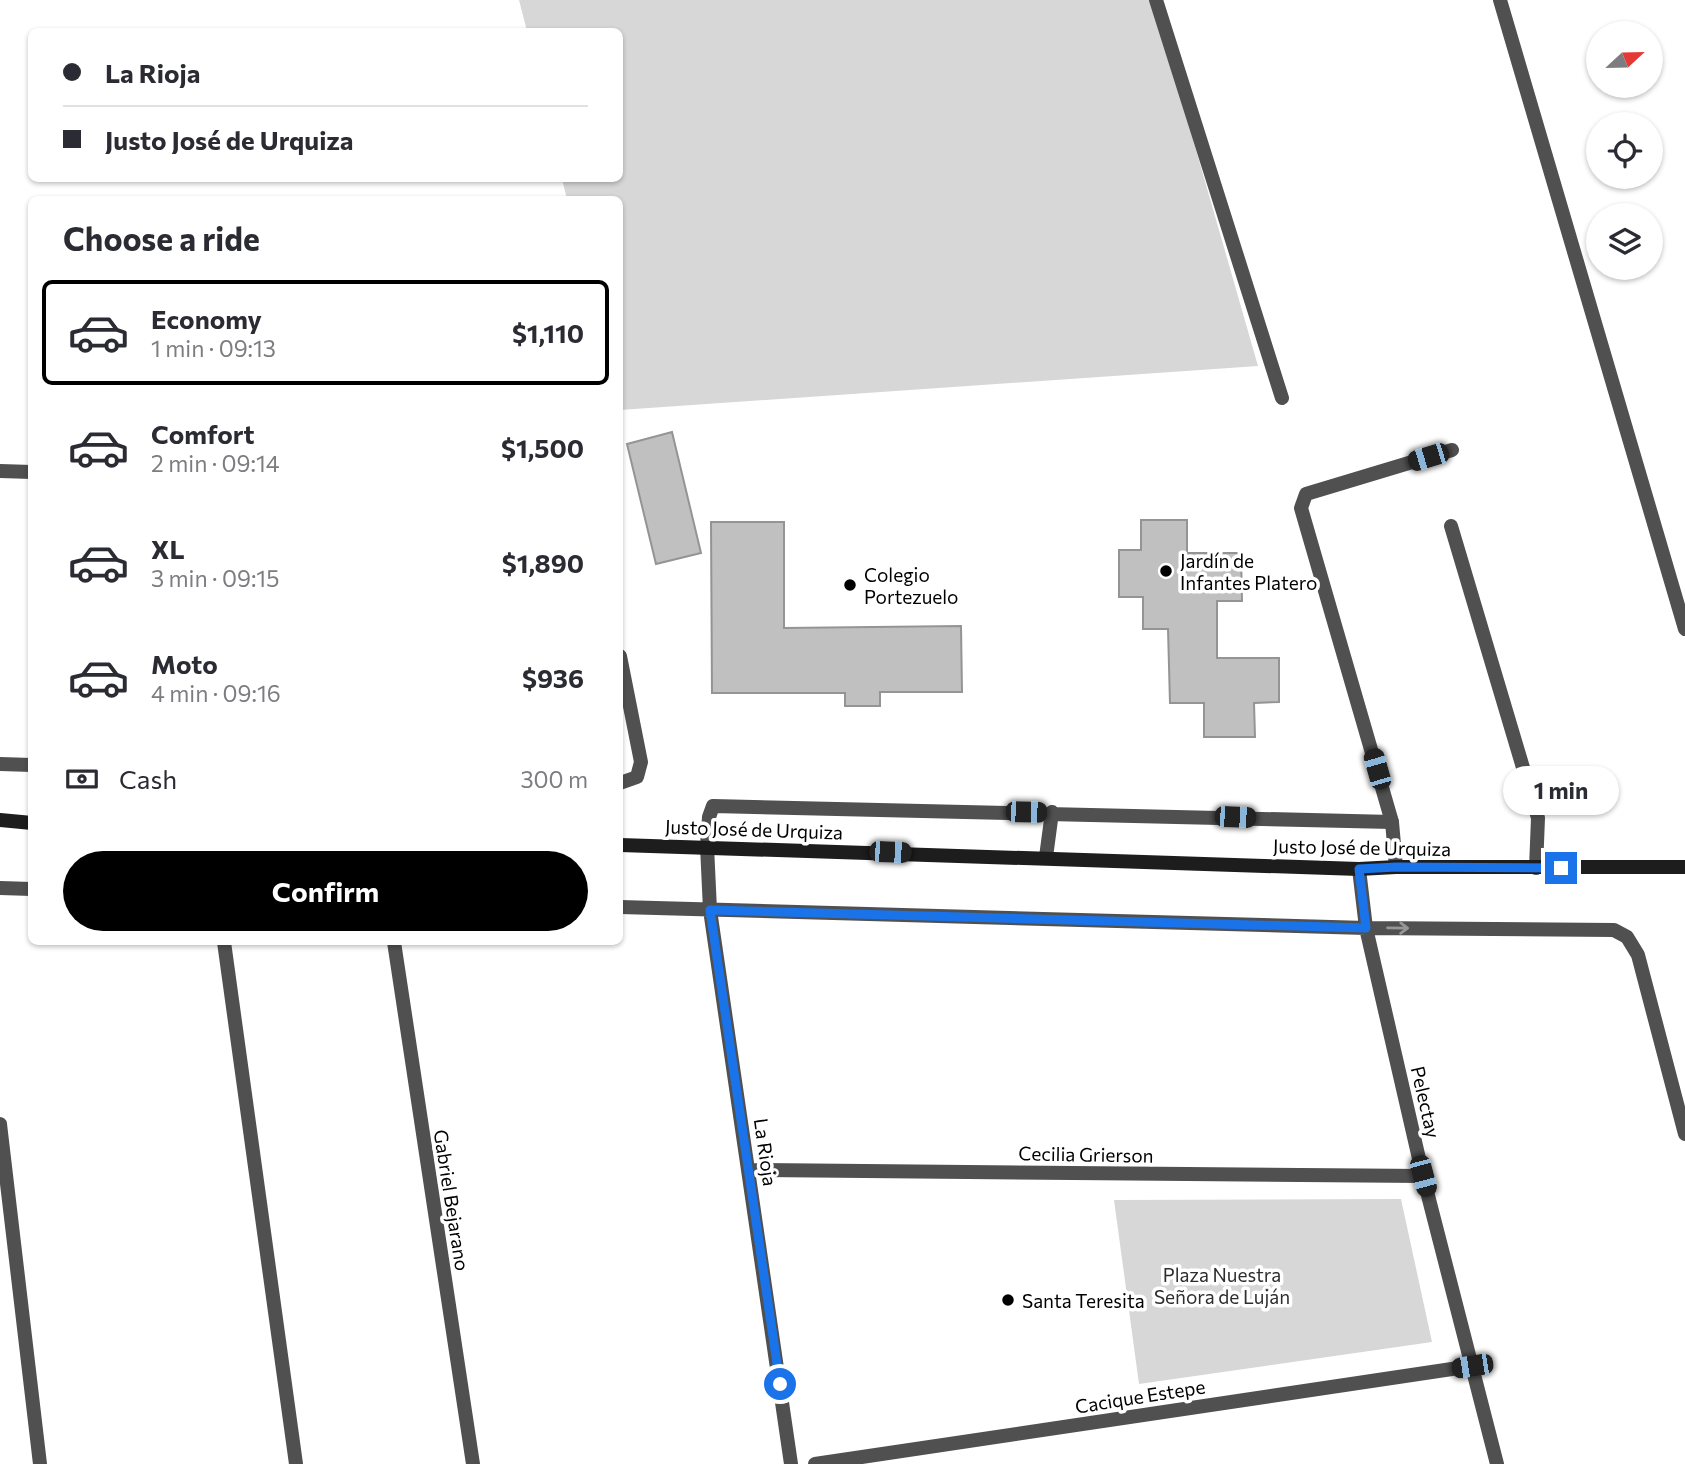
<!DOCTYPE html>
<meta charset="utf-8">
<style>
:root{--surface:#fff;--page:#f2f2f3;--text:#2b2b33;--muted:#7c7c81;--line:#e1e1e2;--accent:#000}
body{margin:0;font-family:Commissioner,sans-serif;background:var(--page);color:var(--text);height:100vh;display:flex;flex-direction:column;font-size:26px;white-space:nowrap}
*{box-sizing:border-box;margin:0}
p{font-size:23px;color:var(--muted)}
.icon{flex:none;width:38px;height:38px;fill:none;stroke:currentColor;stroke-width:2;stroke-linecap:round;stroke-linejoin:round}
.map{position:relative;flex:1;overflow:hidden}
.details{position:absolute;left:28px;top:196px;width:595px;height:749px;display:flex;flex-direction:column;background:var(--surface);border-radius:10px;box-shadow:0 2px 5px #0004}
.details>*{flex:none}
.hud{position:absolute;left:28px;top:28px;width:595px;height:154px;border-radius:10px;box-shadow:0 2px 5px #0004;display:grid;align-content:center;height:154px;padding:0 35px;background:var(--surface)}
.needle{width:46px;rotate:68deg}
.fabs{position:absolute;left:1586px;top:21px;display:grid;gap:14px}
.fabs a{display:grid;place-items:center;width:77px;height:77px;border-radius:50%;background:var(--surface);box-shadow:0 2px 5px #0004;font-size:35px}
.end{position:absolute;width:32px;height:32px;margin:-16px;border:9px solid #1a73e8;background:#fff;box-shadow:0 0 0 4px #fff}
.from{border-radius:50%}
.bubble{position:absolute;height:49px;border-radius:24px;background:var(--surface);box-shadow:0 2px 5px #0004;font-size:23px;font-weight:700;line-height:49px;text-align:center}
.car{position:absolute;width:21px;height:42px;margin:-21px -10px;border-radius:9px;box-shadow:0 0 5px 2px #0007;background:linear-gradient(#222 24%,#8ab4d8 0 40%,#222 0 76%,#8ab4d8 0 86%,#222 0)}
.hud b{display:flex;align-items:center;gap:24px;height:66px;font-size:26px}
.hud b+b{border-top:2px solid var(--line)}
.hud i{width:18px;height:18px;background:var(--text)}
ul{padding:0;list-style:none}
li{display:flex;align-items:center;gap:21px;height:105px;margin:0 14px 10px;padding:0 21px;border:4px solid transparent;border-radius:10px}
li div{flex:1}
li b{display:block;font-size:26px}
li em{font-style:normal;font-weight:700}
li.on{border-color:var(--accent)}
li>.icon{width:63px;height:63px;stroke-width:1.5}
h2{padding:0 35px;font-size:32px;line-height:84px}
.pay{display:flex;align-items:center;gap:18px;height:77px;padding:0 35px;font-size:26px}
.pay p{margin-inline-start:auto}
.button{display:flex;gap:14px;margin-top:auto;padding:14px 35px}
.button a{flex:1;height:80px;border-radius:42px;background:var(--accent);color:#fff;font-size:28px;font-weight:700;line-height:80px;text-align:center}
.map>svg:first-child{display:block}
.green{fill:#d7d7d7}
.building{fill:#c0c0c0;stroke:#949494;stroke-width:2}
.lines{fill:none;stroke-linecap:round;stroke-linejoin:round}
.service{stroke:#505050;stroke-width:14}
.minor{stroke:#505050;stroke-width:14}
.tertiary{stroke:#505050;stroke-width:14}
.secondary{stroke:#1d1d1d;stroke-width:14}
.oneway{stroke:#969696}
.route{stroke:#1a73e8;stroke-width:9}
.poi-dot{fill:#000;stroke:#fff;stroke-width:2.5}
.labels{text-anchor:middle;dominant-baseline:central;stroke-width:7;stroke-linejoin:round;paint-order:stroke}
.poi-label{font-size:19px;fill:#000;stroke:#fff;text-anchor:start}
.street-label{font-size:19px;fill:#000;stroke:#fff}
.park-label{font-size:19px;fill:#2e2e2e;stroke:#fff}
</style>
<div class="map">
<svg width="1685" height="1464" viewBox="0 0 1685 1464">
<rect width="100%" height="100%" fill="#fff"/>
<path class="green" d="M519 0H1153L1258 366 620 410V200L567 199 562 179 620 178V32L527 31Z
M1401 1199 1432 1342 1139 1384 1114 1200Z"/>
<path class="building" d="M672 432 701 553 656 564 627 444Z
M1141 520H1187V553H1241L1242 601H1217V658H1279V702L1254 703 1255 737H1204V703H1170L1168 629H1143V597H1119V550H1141Z
M711 522H784V628L961 626 962 692H880V706H845V693H712Z"/>
<g class="lines">
<path class="service" d="M707 846 709 817 713 806 1392 822
M1046 857 1052 812"/>
<path class="minor" d="M1156 0 1282 398
M1500 0 1685 629
M0 471 32 472
M1451 526 1538 818 1536 868
M620 656 641 762 637 777 620 783
M0 764 32 765
M707 846 710 910 791 1464
M1396 867 1392 822 1301 508 1306 494 1452 450
M1359 869 1366 928 1423 1176 1497 1464
M0 888 32 889
M620 907 1366 928 1614 930 1627 937 1638 955 1685 1134
M224 942 296 1464
M394 942 473 1464
M749 1170 1423 1176
M815 1464 1472 1366"/>
<path class="tertiary" d="M0 1124 40 1464"/>
<path class="secondary" d="M0 820 32 823
M620 845 1359 869 1396 867H1685"/>
</g>
<defs><path id="oneway-shaft" d="M-6 0H5M1.5-3L5.5 0L1.5 3" fill="none" stroke-width="1.6" stroke-linecap="round" stroke-linejoin="round" transform="scale(1.75)"/></defs>
<use class="oneway" href="#oneway-shaft" transform="translate(1398 928) rotate(1)"/>
<g class="lines">
<path class="route" d="M780 1384 710 910 1366 928 1359 869 1396 867 1561 868"/>
</g>
<g class="poi-dot">
<circle cx="1166" cy="571" r="7"/>
<circle cx="850" cy="585" r="7"/>
<circle cx="1008" cy="1300" r="7"/>
</g>
<g class="labels">
<g class="poi-label">
<text x="1180" y="560">Jardín de<tspan x="1180" dy="22">Infantes Platero</tspan></text>
<text x="864" y="574">Colegio<tspan x="864" dy="22">Portezuelo</tspan></text>
<text x="1022" y="1300">Santa Teresita</text>
</g>
<g class="street-label">
<text transform="translate(754 829) rotate(2)">Justo José de Urquiza</text>
<text transform="translate(1362 847) rotate(1)">Justo José de Urquiza</text>
<text transform="translate(1426 1102) rotate(77)">Pelectay</text>
<text transform="translate(766 1152) rotate(82)">La Rioja</text>
<text transform="translate(1086 1154) rotate(1)">Cecilia Grierson</text>
<text transform="translate(452 1200) rotate(81)">Gabriel Bejarano</text>
<text transform="translate(1140 1396) rotate(-9)">Cacique Estepe</text>
</g>
<g class="park-label">
<text x="1222" y="1274">Plaza Nuestra<tspan x="1222" dy="22">Señora de Luján</tspan></text>
</g>
</g>
</svg>
<div class="fabs">
<a><svg class="needle" viewBox="-14 -14 28 28"><path d="M0-13l5 13h-10z" fill="#e53935"/><path d="M0 13l5-13h-10z" fill="#7c7c81"/></svg></a>
<a><svg class="icon" aria-label="locate" viewBox="0 0 24 24"><circle cx="12" cy="12" r="6"/><path d="M12 2v4M12 18v4M2 12h4M18 12h4"/></svg></a>
<a><svg class="icon" aria-label="layers" viewBox="0 0 24 24"><path d="M12 4l9 5-9 5-9-5zM3 14l9 5 9-5"/></svg></a>
</div>
<i class="end from" style="left:780px;top:1384px"></i>
<i class="end" style="left:1561px;top:868px"></i>
<div class="bubble" style="left:1503px;top:766px;width:116px">1 min</div>
<i class="car" style="left:1428px;top:457px;rotate:253deg"></i>
<i class="car" style="left:1377px;top:769px;rotate:344deg"></i>
<i class="car" style="left:1026px;top:812px;rotate:91deg"></i>
<i class="car" style="left:1235px;top:817px;rotate:92deg"></i>
<i class="car" style="left:890px;top:852px;rotate:92deg"></i>
<i class="car" style="left:1423px;top:1176px;rotate:165deg"></i>
<i class="car" style="left:1472px;top:1366px;rotate:261deg"></i>
<div class="hud">
<b><i class="from"></i>La Rioja</b>
<b><i></i>Justo José de Urquiza</b>
</div>
<section class="details">
<h2>Choose a ride</h2>
<ul>
<li class="on"><svg class="icon" aria-label="car" viewBox="0 0 24 24"><path d="M5 17H2v-5l4-1 3-4h7l3 4 3 1v5h-3M9 17h6M6 11h13"/><circle cx="7" cy="17" r="2"/><circle cx="17" cy="17" r="2"/></svg><div><b>Economy</b><p>1 min · 09:13</p></div><em>$1,110</em></li>
<li><svg class="icon" aria-label="car" viewBox="0 0 24 24"><path d="M5 17H2v-5l4-1 3-4h7l3 4 3 1v5h-3M9 17h6M6 11h13"/><circle cx="7" cy="17" r="2"/><circle cx="17" cy="17" r="2"/></svg><div><b>Comfort</b><p>2 min · 09:14</p></div><em>$1,500</em></li>
<li><svg class="icon" aria-label="car" viewBox="0 0 24 24"><path d="M5 17H2v-5l4-1 3-4h7l3 4 3 1v5h-3M9 17h6M6 11h13"/><circle cx="7" cy="17" r="2"/><circle cx="17" cy="17" r="2"/></svg><div><b>XL</b><p>3 min · 09:15</p></div><em>$1,890</em></li>
<li><svg class="icon" aria-label="car" viewBox="0 0 24 24"><path d="M5 17H2v-5l4-1 3-4h7l3 4 3 1v5h-3M9 17h6M6 11h13"/><circle cx="7" cy="17" r="2"/><circle cx="17" cy="17" r="2"/></svg><div><b>Moto</b><p>4 min · 09:16</p></div><em>$936</em></li>
</ul>
<div class="pay"><svg class="icon" aria-label="cash" viewBox="0 0 24 24"><path d="M3 7h18v10H3z"/><circle cx="12" cy="12" r="2"/></svg>Cash<p>300 m</p></div>
<div class="button"><a>Confirm</a></div>
</section>
</div>
